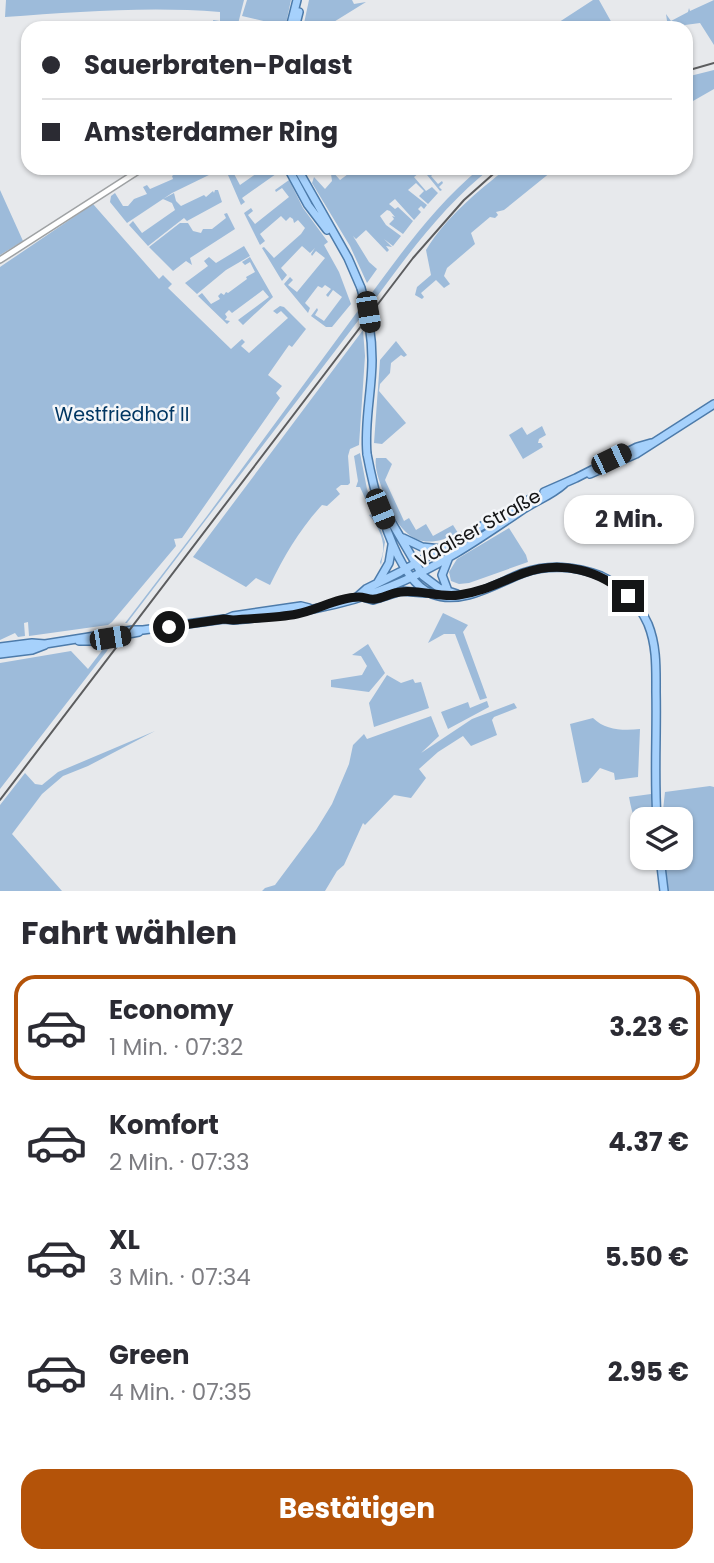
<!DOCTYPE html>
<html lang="de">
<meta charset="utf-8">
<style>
:root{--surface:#fff;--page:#f2f2f3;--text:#2b2b33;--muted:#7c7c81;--line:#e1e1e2;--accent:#b45309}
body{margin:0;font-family:Poppins,sans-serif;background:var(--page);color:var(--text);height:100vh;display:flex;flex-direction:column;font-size:26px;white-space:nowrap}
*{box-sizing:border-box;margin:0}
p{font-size:23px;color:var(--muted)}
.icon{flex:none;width:38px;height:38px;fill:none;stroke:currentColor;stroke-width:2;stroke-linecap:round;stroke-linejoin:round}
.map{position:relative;height:891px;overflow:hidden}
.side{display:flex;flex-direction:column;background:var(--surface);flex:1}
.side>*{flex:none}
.guide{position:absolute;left:21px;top:21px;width:672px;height:154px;border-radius:21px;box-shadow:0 2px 5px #0004;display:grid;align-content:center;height:154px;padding:0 21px;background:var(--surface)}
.tools{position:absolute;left:630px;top:807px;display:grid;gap:14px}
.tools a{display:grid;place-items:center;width:63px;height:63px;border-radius:14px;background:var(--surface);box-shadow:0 2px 5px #0004;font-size:35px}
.end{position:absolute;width:32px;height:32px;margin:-16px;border:9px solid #141516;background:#fff;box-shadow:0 0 0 4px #fff}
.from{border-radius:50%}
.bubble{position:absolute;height:49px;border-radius:21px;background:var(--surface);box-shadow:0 2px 5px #0004;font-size:23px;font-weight:700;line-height:49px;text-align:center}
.car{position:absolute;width:21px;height:42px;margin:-21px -10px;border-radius:9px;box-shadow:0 0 5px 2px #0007;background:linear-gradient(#222 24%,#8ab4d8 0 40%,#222 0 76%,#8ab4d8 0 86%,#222 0)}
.guide b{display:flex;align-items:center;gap:24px;height:66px;font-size:26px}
.guide b+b{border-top:2px solid var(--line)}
.guide i{width:18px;height:18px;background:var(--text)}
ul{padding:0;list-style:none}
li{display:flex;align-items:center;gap:21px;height:105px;margin:0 14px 10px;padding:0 7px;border:4px solid transparent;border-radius:21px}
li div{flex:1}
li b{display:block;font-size:26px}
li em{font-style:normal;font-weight:700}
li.selected{border-color:var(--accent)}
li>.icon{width:63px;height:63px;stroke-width:1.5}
h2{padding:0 21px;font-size:32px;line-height:84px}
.button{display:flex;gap:14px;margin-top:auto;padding:14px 21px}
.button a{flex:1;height:80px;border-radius:21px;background:var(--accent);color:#fff;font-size:28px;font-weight:700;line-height:80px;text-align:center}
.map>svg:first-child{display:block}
.green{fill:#9dbbda}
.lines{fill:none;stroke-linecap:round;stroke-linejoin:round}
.minor-casing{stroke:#9fa2a4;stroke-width:8}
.major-casing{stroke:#4d7baa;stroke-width:10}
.minor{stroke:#fff;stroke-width:5}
.major{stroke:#a6d1fc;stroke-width:7}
.rail{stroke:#5c5d5f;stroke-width:2}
.major-bridge-casing{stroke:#4d7baa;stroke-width:10;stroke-linecap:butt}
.major-bridge{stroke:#a6d1fc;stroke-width:7}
.route{stroke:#141516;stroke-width:9}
.labels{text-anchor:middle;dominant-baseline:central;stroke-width:5;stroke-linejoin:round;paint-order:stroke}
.park-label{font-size:19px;fill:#003662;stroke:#f4f6f9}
.street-label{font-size:19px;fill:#141516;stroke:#f4f6f9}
</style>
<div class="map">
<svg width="714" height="891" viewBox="0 0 714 891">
<rect width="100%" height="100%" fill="#e7e9ec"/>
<path class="green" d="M6 0H244L237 28H215L213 20 220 21V12C148 6 77 12 5 17Z
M247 0H291L285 28H276V24L242 16Z
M309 0H352L354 4 366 2 324 28H303Z
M593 0H599L613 25 609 28H550Z
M714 0V45L700 23 685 25V28H655L652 23 655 21 659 26 667 21 666 14 671 21 688 12 689 8 690 11Z
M714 70V89L686 105V77Z
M195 168H209L211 174 172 193 127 223 110 202 111 196 115 193 123 206H128L134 199 147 194 143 187 147 185 150 189 173 179 172 176 176 173 178 175Z
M264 168 283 169 242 198 245 202 241 205 228 175 233 172 240 185Z
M349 168H440L431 176 438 184 442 181 443 183 439 187 442 190 440 191 423 170 414 177 426 191 432 187 438 193 428 204 419 196 424 191 416 183 408 190 427 205 424 209 421 206 418 209 421 212 414 220 395 199 389 204 395 209 398 207 413 221 403 234 389 224 394 219 392 216 395 217 390 211 387 210 380 216 386 225 401 236 393 246 384 239 392 247 386 246 389 250 387 252 366 230 356 239 353 236 369 262 377 269 367 283 350 246 312 183 314 177 325 189 332 181 331 174 333 172 340 180 352 171Z
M480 168H491C444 205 408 254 373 302L371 294C404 249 437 204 480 168Z
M507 168H556L504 210 496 212 498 215 495 218 490 217 471 233 475 244 447 268 444 276 450 284 444 288 436 280 421 293 424 297 422 299 415 295 417 287 431 275 426 250C446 217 477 192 507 168Z
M289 180 303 208 328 242 324 245 339 272 351 304 332 327H326L311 316 317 308 318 310 315 315 324 321 342 297 333 290 328 297 326 295 331 289 325 285 322 288 318 286 305 303 310 308 308 313 284 284 290 277 293 280 288 285 297 292 325 258 316 251 312 256 311 254 315 248 310 253 302 246 281 268 287 275 282 281 262 248 264 247 274 258 301 234 305 228 298 220 294 223 293 219 290 217 286 221 281 216 260 234 265 241 260 245 244 213 251 208 253 211 248 215 255 224 289 197 282 188 276 192 275 190Z
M0 190 23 241 0 255Z
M215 190H218L222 202 187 221 184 218 148 246 129 225 133 221 142 233 175 210 172 203 163 199 174 193 176 201 181 206 204 195 206 197 213 191 214 193Z
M93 204 159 279 163 275 172 284 168 288 231 349 242 339 245 342 241 346 249 353 288 318 281 311 277 314 273 311 280 306 284 307 306 329 292 347 289 345 268 375 282 386 276 393 280 398 182 538 174 539 176 546 112 622 108 625 29 636 28 622 24 623 25 636 18 637 15 633 0 640V267Z
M227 213 235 229 190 258 192 265 186 261 173 271 149 247 180 223H188L193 231 201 233 203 229H212L226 218 224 214Z
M244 246 250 256 226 270 197 294 185 283 208 266 204 261 209 257 216 263Z
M250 257 273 297 243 325 238 320 269 297 263 290 232 313 229 310 225 314 227 317 225 320 230 321 227 324 198 296 202 293 211 304 220 299 218 296 221 293 224 295 226 292 228 293 247 279 246 277 255 272 250 262 245 265 242 262Z
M360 308 361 317 127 623H125L207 516Z
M363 330 365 356 359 445 350 449 348 456 350 483 348 485H341L336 489 340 494 327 506 322 505C300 529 284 556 270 585L256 578 246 587 193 557Z
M396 341 407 355 404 357 401 355 391 363 390 373 380 384 379 391 406 423 382 444 374 443 380 360Z
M542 426 546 435 539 439 538 443H541L543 447 523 459 509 435 522 427 527 435Z
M360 453 367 489 385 542 381 565 380 562C388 545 380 529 369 515L372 514 360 487H356L358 481 354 456Z
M376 458H386L392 464 385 480 404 521 409 518 416 530 426 524 433 536 453 525 458 533C417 555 398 532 384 494 380 483 374 468 376 458Z
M509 528 526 555 528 562 469 583 459 584 451 581 449 572 457 559Z
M443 613 468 625 463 632 487 698 480 700 455 634H444L428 643Z
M368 644 385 673 369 692 331 687V680L362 675 367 666 361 656 352 655Z
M110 645 107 651 0 789V663L71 651 88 669 104 648Z
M387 675 401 683 413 679 415 683 421 682 429 708 374 727 369 703Z
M487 701 489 707 448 729 441 712 468 702 470 708Z
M514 703 517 708 494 717 492 720 497 735 471 746 463 736 438 752 419 769 426 778 411 798 394 795 365 825 363 823 344 865 337 871 325 891H262L265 888 275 885 316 830 332 804 349 764 353 745 364 734 367 739 431 716 439 736 421 753 472 719Z
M593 718C605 730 623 731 640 729L638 777 615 780 614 773 600 768 588 782 582 783 570 724Z
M155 731 88 766 63 776 42 794 12 834 62 891H0V805L25 773 35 784 42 785 58 772Z
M710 786 714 787V891H666L663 858H681V819H662L665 792Z
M651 794 653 819H642V845C638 828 632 815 629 797Z"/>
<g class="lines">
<defs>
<path id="minor" d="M0 260 143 168"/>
<path id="major" d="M290 28 297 0
M295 28 299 12
M288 168 308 205 327 230
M297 168 348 258 361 288
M367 454C374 491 394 579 432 594 462 606 497 583 523 573 548 564 576 566 601 576 621 585 639 604 648 624 657 646 656 669 656 692 657 734 654 777 657 819
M590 474 636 454 714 404
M544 492 576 478 637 447 651 443
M385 511 423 576 439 588 457 594
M403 538 422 547 441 549
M378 582 389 563 392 545
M448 591 442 575 449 557
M357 597 366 589 400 572 530 499
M363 597 373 600 401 591 426 593
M226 619 233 616 301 606 309 608
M79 641H90L139 632
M0 647 32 643 45 644 133 630H143L224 619 234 620C285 615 342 607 389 587 435 569 478 540 519 512 533 502 551 496 564 484
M0 654 32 650 45 645
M660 858 664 891"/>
</defs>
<use href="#minor" class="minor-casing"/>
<use href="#major" class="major-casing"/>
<use href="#minor" class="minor"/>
<use href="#major" class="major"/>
<path class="rail" d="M686 71 714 63
M0 800 413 258 464 200 500 168"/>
<defs>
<path id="major-bridge" d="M361 288C368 312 372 335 372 360 372 391 364 422 367 454"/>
</defs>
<use href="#major-bridge" class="major-bridge-casing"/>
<use href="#major-bridge" class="major-bridge"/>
</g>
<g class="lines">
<path class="route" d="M169 627 224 619 233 620C254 618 277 618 297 614 317 610 339 597 359 597 365 597 369 600 375 599 383 598 391 593 400 592 420 589 439 598 459 595 483 592 502 581 524 573 561 560 600 570 628 596"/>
</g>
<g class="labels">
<g class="park-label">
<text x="122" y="414">Westfriedhof II</text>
</g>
<g class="street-label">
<text transform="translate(478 528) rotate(-29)">Vaalser Straße</text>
</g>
</g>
</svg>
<div class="tools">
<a><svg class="icon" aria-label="layers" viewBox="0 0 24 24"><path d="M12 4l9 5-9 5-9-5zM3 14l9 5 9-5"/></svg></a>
</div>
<i class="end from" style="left:169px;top:627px"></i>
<i class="end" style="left:628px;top:596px"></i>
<div class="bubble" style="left:564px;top:495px;width:130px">2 Min.</div>
<i class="car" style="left:368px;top:312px;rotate:171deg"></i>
<i class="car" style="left:611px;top:459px;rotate:64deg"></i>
<i class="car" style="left:380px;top:509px;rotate:158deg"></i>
<i class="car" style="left:110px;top:638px;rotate:81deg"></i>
<div class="guide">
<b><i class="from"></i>Sauerbraten-Palast</b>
<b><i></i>Amsterdamer Ring</b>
</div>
</div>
<section class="side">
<h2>Fahrt wählen</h2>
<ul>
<li class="selected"><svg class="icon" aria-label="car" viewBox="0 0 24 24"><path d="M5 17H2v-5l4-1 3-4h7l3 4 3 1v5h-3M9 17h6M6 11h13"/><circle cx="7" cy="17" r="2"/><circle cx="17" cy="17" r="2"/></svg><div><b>Economy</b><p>1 Min. · 07:32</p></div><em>3.23 €</em></li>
<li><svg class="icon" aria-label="car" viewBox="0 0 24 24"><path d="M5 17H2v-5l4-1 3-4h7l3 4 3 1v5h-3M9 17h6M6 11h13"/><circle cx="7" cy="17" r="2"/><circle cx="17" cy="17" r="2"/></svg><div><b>Komfort</b><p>2 Min. · 07:33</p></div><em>4.37 €</em></li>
<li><svg class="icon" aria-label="car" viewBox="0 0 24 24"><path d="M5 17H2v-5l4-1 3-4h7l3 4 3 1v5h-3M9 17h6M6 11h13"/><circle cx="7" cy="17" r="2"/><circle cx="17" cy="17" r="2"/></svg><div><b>XL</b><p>3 Min. · 07:34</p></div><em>5.50 €</em></li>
<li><svg class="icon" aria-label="car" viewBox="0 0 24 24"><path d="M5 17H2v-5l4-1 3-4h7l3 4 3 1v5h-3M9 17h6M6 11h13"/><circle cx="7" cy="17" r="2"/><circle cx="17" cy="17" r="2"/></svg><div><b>Green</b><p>4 Min. · 07:35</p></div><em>2.95 €</em></li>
</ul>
<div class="button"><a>Bestätigen</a></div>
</section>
